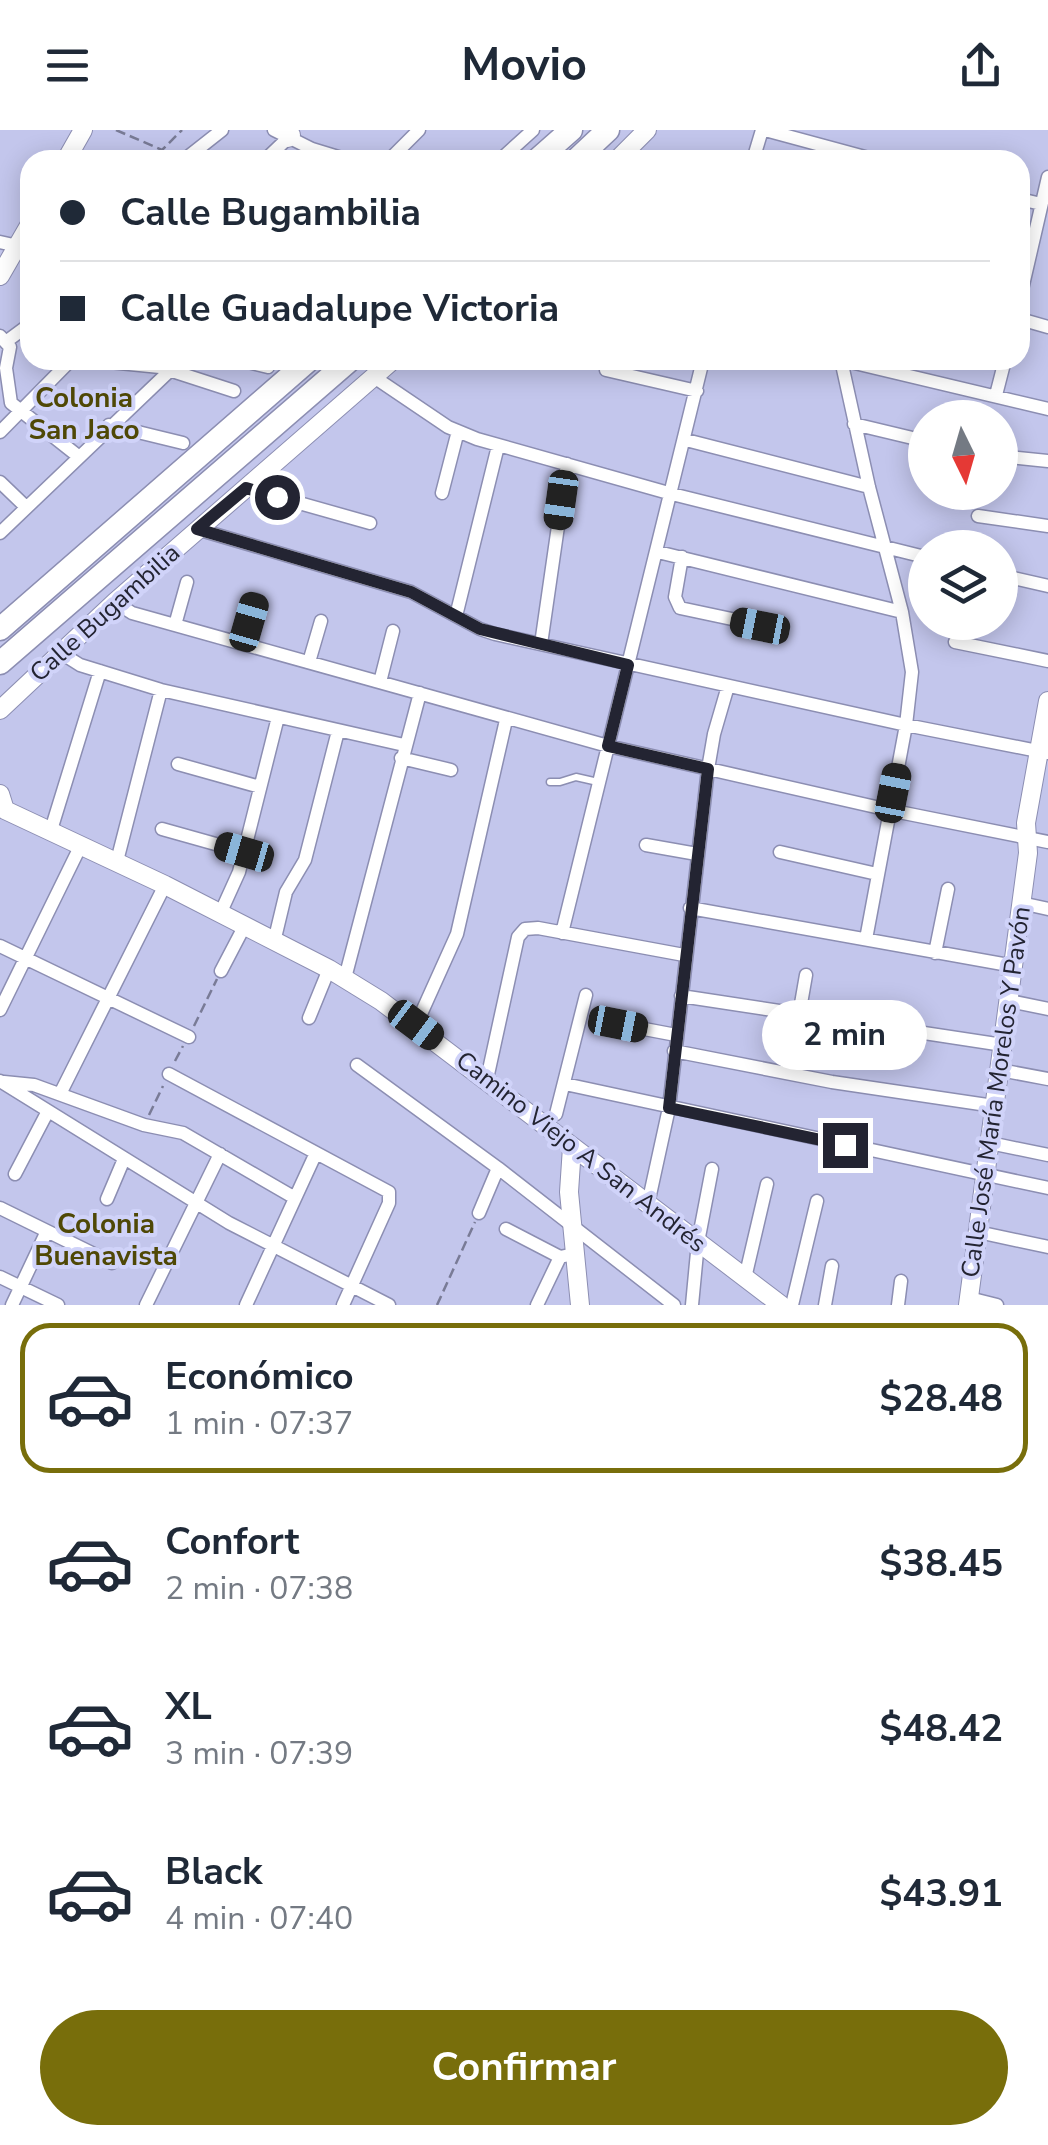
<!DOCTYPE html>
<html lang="es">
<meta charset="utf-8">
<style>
:root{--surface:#fff;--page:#f6f6f7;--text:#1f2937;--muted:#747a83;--line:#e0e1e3;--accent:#786e0b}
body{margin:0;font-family:"Nunito Sans",sans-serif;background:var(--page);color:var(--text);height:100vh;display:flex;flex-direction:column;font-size:38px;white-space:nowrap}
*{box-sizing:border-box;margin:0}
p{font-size:32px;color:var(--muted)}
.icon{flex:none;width:55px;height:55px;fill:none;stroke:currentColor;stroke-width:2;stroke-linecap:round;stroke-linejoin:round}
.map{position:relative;height:1175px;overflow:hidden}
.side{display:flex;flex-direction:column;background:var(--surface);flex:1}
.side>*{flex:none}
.banner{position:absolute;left:20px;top:20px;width:1010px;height:220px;border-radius:30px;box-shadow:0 5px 25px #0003;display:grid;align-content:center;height:220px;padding:0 40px;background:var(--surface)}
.needle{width:65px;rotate:175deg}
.controls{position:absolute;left:908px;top:270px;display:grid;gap:20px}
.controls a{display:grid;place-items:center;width:110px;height:110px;border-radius:50%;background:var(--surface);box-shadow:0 5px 25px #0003;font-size:50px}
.end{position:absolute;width:45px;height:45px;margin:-22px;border:12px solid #232432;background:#fff;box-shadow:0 0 0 5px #fff}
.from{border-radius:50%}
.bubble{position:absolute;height:70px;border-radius:35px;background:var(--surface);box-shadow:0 5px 25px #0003;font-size:32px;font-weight:700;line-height:70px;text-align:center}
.car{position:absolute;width:30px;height:60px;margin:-30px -15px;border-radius:12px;box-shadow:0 0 8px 2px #0007;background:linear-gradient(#222 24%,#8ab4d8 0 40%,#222 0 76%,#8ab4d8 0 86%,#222 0)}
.banner b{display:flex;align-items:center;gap:35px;height:95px;font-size:38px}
.banner b+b{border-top:2px solid var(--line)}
.banner i{width:25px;height:25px;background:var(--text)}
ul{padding:18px 0 0;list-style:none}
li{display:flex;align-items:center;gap:30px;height:150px;margin:0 20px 15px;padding:0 20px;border:5px solid transparent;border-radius:30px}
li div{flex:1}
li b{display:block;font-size:38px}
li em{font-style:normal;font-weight:700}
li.selected{border-color:var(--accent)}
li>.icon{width:90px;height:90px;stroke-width:1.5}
.action{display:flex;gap:20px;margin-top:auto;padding:20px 40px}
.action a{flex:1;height:115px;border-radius:60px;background:var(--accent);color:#fff;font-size:40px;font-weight:700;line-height:115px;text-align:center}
header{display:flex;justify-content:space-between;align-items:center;height:130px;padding:0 40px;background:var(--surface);font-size:45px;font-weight:700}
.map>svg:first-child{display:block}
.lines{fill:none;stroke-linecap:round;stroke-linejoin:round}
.lane-casing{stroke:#8c8eb2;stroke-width:9}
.street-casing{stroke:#8c8eb2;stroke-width:15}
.secondary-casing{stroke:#8c8eb2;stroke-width:20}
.highway-casing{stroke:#8c8eb2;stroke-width:25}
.path{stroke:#797b96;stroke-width:2.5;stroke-dasharray:10 5;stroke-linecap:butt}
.lane{stroke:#fff;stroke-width:6}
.street{stroke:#fff;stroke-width:12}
.secondary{stroke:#fff;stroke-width:18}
.highway{stroke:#fff;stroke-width:22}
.route{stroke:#232432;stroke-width:12}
.labels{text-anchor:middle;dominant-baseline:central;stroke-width:8;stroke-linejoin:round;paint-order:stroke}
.street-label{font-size:25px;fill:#232432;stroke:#d0d3f9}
.neighbourhood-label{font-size:28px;font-weight:bold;fill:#4f4806;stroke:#d0d3f9}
</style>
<header><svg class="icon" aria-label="menu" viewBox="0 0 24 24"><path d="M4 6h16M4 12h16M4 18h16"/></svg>Movio<svg class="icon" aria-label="share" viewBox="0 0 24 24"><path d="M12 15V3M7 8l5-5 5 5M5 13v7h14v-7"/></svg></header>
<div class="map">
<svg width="1048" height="1175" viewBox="0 0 1048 1175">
<rect width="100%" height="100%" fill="#c3c6ec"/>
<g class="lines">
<defs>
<path id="lane" d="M550 652H560L576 647 598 652"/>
<path id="street" d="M274 0 312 19 348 30
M765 0 876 30
M184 30 222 0
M265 30 288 8
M389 30 419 0
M500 30 533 0
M753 30 762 0
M1020 69 1041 74
M0 112 18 116
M1020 168 1048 47
M1020 189 1048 197
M0 206 10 217 6 238 11 273 78 326
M7 211 30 194
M89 230 160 237 234 261
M240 230 268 237
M841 230 869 357 902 482 912 542 906 595 866 809
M842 230 1048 279
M606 240 697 261
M374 247 448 297 477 309 672 364 925 427
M996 265 1005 230
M854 294 925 311
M109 295 183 313
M0 302 71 230
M686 310 869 357
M1000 326 1048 331
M0 352 26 377
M246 358 370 393
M442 363 458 301
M978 386 1048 396
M197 399 411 462 480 499 495 504 906 595 1048 623
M0 403 181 230
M658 422 902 482
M682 427 675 467 680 478 760 495
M1000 445 1048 456
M115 472 132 483 608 616 889 680 1048 712
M456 486 498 316
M175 495 187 452
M955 512 1048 531
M243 514 256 470
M541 514 567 334
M61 523 80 535 161 560 404 615
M309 532 321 491
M380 552 393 501
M401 628 451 640
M178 634 260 657
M162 699 244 722
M51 700 100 541
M646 715 697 724
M780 722 877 744
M117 731 161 560
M1021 773 1048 779
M690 778 1014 836
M220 784 239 742 278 587
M562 803 703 230
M274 812 286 762 305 730 338 601
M0 816 189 907
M935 823 948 759
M221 841 244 797
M345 848 420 563
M681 866 1003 915
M1010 871 1048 879
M0 880 81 715
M799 885 806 845
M309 888 329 839
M618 894 676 905
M416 895 457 804 506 590
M674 921 832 952 994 976
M357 935 498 1038 674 1175
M1000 940 1048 949
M169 944 389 1062V1073L343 1175
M487 949 518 807 525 799 538 798 684 825
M0 951 229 1093 389 1175
M4 952 34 955 144 995 183 1003 295 1068
M565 954 1048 1058
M60 964 165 755
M556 984 586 865
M990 1013 1048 1025
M15 1044 48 981
M107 1069 124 1029
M648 1074 669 978 708 639 714 604 728 556
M0 1078 112 1133
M479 1083 498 1038
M506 1099 560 1127
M978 1102 1048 1117
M0 1147 58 1175
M745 1148 767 1054
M969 1168 997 1175
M12 1175 47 1101
M146 1175 220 1024
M246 1175 315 1025
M537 1175 560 1127 574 1124
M692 1175 698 1112 712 1039
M792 1175 817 1071
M825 1175 832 1136
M898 1175 901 1151"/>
<path id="secondary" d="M286 0 291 5 288 8
M66 30 83 0
M617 30 647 0
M0 146 30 94
M0 580 115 472 393 230
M0 664 5 680 165 755 329 839 381 871 781 1175
M572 1017 569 1062 580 1175
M968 1175 1028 723 1026 693 1048 571"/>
<path id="highway" d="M537 30 571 0
M576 30 608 0
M0 499 309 230
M0 533 350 230"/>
</defs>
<use href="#lane" class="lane-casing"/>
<use href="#street" class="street-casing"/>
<use href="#secondary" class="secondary-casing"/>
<use href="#highway" class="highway-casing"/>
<path class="path" d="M116 0 162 20 182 0
M194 896 217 849
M175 931 183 916
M149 985 163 956
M437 1175 475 1092"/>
<use href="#lane" class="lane"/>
<use href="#street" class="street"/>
<use href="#secondary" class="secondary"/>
<use href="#highway" class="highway"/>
</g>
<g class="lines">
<path class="route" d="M277 367 246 358 197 399 411 462 480 499 628 535 608 616 708 639 669 978 845 1015"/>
</g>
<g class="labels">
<g class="street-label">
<text transform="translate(105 483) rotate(-42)">Calle Bugambilia</text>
<text transform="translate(996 962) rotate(-82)">Calle José María Morelos Y Pavón</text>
<text transform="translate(581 1022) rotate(38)">Camino Viejo A San Andrés</text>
</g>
<g class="neighbourhood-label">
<text x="84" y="268">Colonia<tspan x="84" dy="32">San Jaco</tspan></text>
<text x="106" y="1094">Colonia<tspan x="106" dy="32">Buenavista</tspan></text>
</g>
</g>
</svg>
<div class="controls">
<a><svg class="needle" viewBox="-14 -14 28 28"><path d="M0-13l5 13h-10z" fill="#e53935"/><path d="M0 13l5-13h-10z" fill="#747a83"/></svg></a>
<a><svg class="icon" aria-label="layers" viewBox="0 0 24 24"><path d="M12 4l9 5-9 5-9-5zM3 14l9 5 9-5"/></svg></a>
</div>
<i class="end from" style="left:277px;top:367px"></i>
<i class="end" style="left:845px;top:1015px"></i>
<div class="bubble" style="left:762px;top:870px;width:165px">2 min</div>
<i class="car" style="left:561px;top:370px;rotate:188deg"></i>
<i class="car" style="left:249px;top:492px;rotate:16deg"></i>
<i class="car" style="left:760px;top:496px;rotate:281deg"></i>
<i class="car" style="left:893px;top:663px;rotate:11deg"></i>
<i class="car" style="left:244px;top:722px;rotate:286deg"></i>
<i class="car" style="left:618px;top:894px;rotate:101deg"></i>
<i class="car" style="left:416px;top:895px;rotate:127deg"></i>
<div class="banner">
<b><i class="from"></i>Calle Bugambilia</b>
<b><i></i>Calle Guadalupe Victoria</b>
</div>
</div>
<section class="side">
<ul>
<li class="selected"><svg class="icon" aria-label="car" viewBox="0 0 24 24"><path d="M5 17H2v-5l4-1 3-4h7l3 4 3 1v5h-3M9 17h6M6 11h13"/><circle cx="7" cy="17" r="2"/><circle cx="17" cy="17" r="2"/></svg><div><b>Económico</b><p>1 min · 07:37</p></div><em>$28.48</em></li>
<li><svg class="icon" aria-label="car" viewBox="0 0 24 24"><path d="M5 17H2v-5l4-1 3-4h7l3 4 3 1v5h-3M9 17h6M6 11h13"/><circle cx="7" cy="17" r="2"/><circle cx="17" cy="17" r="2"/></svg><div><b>Confort</b><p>2 min · 07:38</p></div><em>$38.45</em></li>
<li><svg class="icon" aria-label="car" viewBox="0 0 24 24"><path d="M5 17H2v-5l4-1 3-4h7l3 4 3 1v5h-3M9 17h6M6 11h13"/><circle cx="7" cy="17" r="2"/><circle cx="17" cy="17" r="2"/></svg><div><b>XL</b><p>3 min · 07:39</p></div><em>$48.42</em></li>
<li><svg class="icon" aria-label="car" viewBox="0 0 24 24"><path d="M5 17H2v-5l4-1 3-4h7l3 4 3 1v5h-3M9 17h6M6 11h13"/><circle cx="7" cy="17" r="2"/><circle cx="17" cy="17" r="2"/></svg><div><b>Black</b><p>4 min · 07:40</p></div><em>$43.91</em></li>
</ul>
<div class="action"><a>Confirmar</a></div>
</section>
